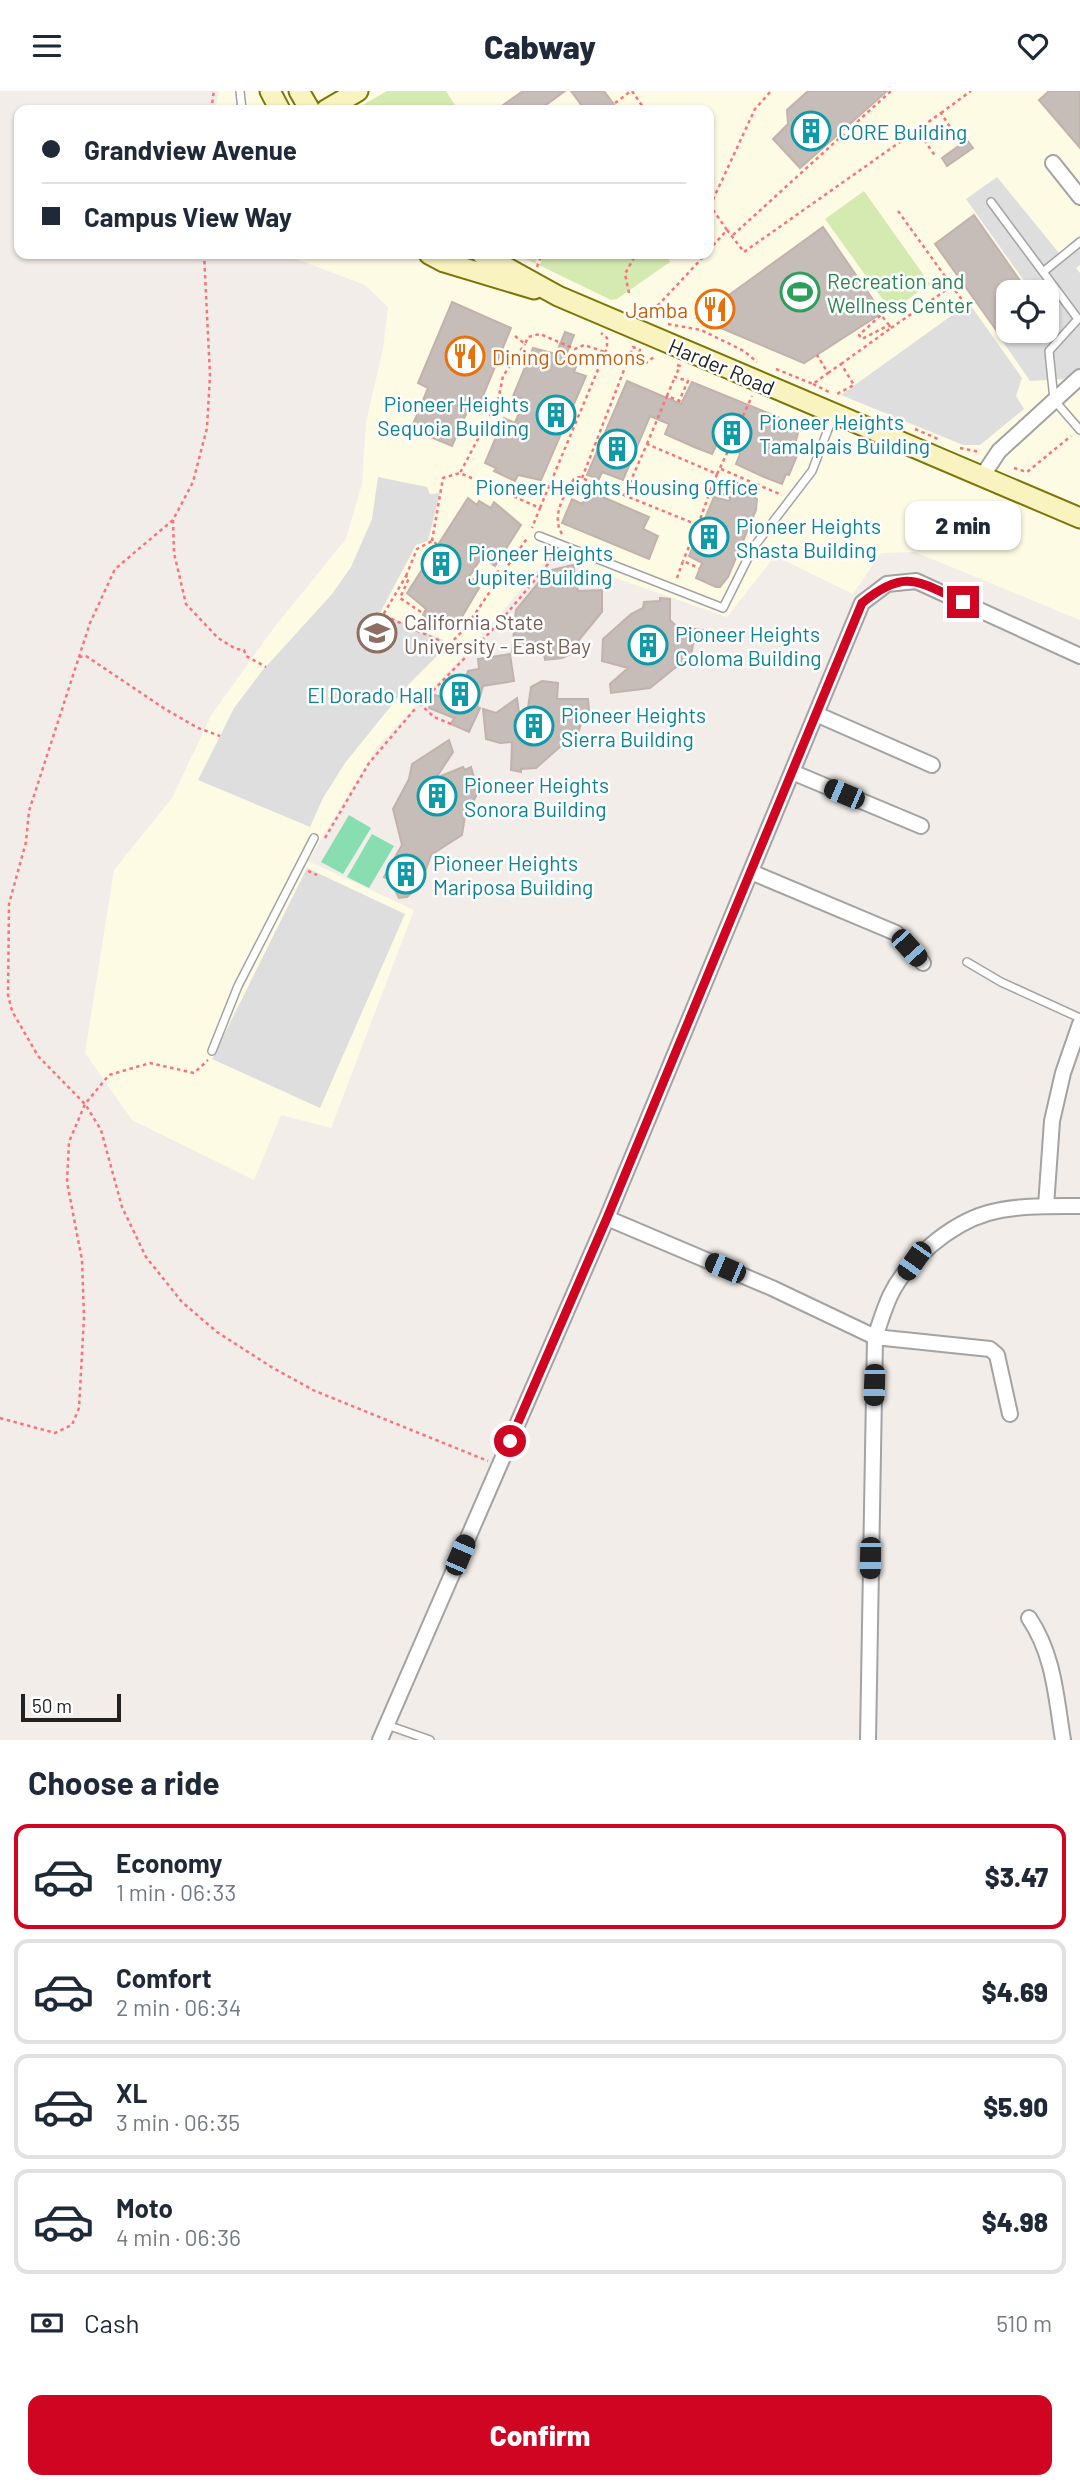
<!DOCTYPE html>
<meta charset="utf-8">
<style>
:root{--surface:#fff;--page:#f6f6f7;--text:#1f2937;--muted:#747a83;--line:#e0e1e3;--accent:#cf0522}
body{margin:0;font-family:Barlow,sans-serif;background:var(--page);color:var(--text);height:100vh;display:flex;flex-direction:column;font-size:26px;white-space:nowrap}
*{box-sizing:border-box;margin:0}
p{font-size:23px;color:var(--muted)}
.icon{flex:none;width:38px;height:38px;fill:none;stroke:currentColor;stroke-width:2;stroke-linecap:round;stroke-linejoin:round}
.map{position:relative;height:1649px;overflow:hidden}
.drawer{display:flex;flex-direction:column;background:var(--surface);flex:1}
.drawer>*{flex:none}
.guide{position:absolute;left:14px;top:14px;width:700px;height:154px;border-radius:14px;box-shadow:0 2px 5px #0004;display:grid;align-content:center;height:154px;padding:0 28px;background:var(--surface)}
.tools{position:absolute;left:996px;top:189px;display:grid;gap:14px}
.tools a{display:grid;place-items:center;width:63px;height:63px;border-radius:14px;background:var(--surface);box-shadow:0 2px 5px #0004;font-size:35px}
.scale{position:absolute;left:21px;bottom:18px;width:100px;box-sizing:border-box;padding-left:7px;border:4px solid #222;border-top:0;font-size:19px;line-height:24px;white-space:nowrap;color:#222;-webkit-text-stroke:5px #fff;paint-order:stroke}
.end{position:absolute;width:32px;height:32px;margin:-16px;border:9px solid #cf0522;background:#fff;box-shadow:0 0 0 4px #fff}
.from{border-radius:50%}
.bubble{position:absolute;height:49px;border-radius:14px;background:var(--surface);box-shadow:0 2px 5px #0004;font-size:23px;font-weight:800;line-height:49px;text-align:center}
.car{position:absolute;width:21px;height:42px;margin:-21px -10px;border-radius:9px;box-shadow:0 0 5px 2px #0007;background:linear-gradient(#222 24%,#8ab4d8 0 40%,#222 0 76%,#8ab4d8 0 86%,#222 0)}
.guide b{display:flex;align-items:center;gap:24px;height:66px;font-size:26px}
.guide b+b{border-top:2px solid var(--line)}
.guide i{width:18px;height:18px;background:var(--text)}
ul{padding:0;list-style:none}
li{display:flex;align-items:center;gap:21px;height:105px;margin:0 14px 10px;padding:0 14px;border:4px solid var(--line);border-radius:14px}
li div{flex:1}
li b{display:block;font-size:26px}
li em{font-style:normal;font-weight:800}
li.active{border-color:var(--accent)}
li>.icon{width:63px;height:63px;stroke-width:1.5}
h2{padding:0 28px;font-size:32px;line-height:84px}
.pay{display:flex;align-items:center;gap:18px;height:77px;padding:0 28px;font-size:26px}
.pay p{margin-inline-start:auto}
.primary-button{display:flex;gap:14px;margin-top:auto;padding:14px 28px}
.primary-button a{flex:1;height:80px;border-radius:14px;background:var(--accent);color:#fff;font-size:28px;font-weight:800;line-height:80px;text-align:center}
header{display:flex;justify-content:space-between;align-items:center;height:91px;padding:0 28px;background:var(--surface);font-size:32px;font-weight:800}
.map>svg:first-child{display:block}
.education{fill:#fefbe5;fill-rule:evenodd}
.grass{fill:#d5eab1}
.pitch{fill:#89deb1}
.parking{fill:#dedede}
.building{fill:#c6bcb8;stroke:#c3b2ab;stroke-width:2}
.lines{fill:none;stroke-linecap:round;stroke-linejoin:round}
.lane-casing{stroke:#a3a3a3;stroke-width:10}
.street-casing{stroke:#a3a3a3;stroke-width:18}
.secondary-casing{stroke:#7a7608;stroke-width:23}
.path{stroke:#f7747a;stroke-width:2.5;stroke-dasharray:3.5 3.5;stroke-linecap:butt}
.lane{stroke:#fff;stroke-width:7}
.street{stroke:#fff;stroke-width:14}
.secondary{stroke:#f9f3c0;stroke-width:19}
.route{stroke:#cf0522;stroke-width:9}
.labels{text-anchor:middle;dominant-baseline:central;stroke-width:5;stroke-linejoin:round;paint-order:stroke}
.culture-label{font-size:21px;fill:#0d838f;stroke:#fff;text-anchor:start}
.leisure-label{font-size:21px;fill:#27864d;stroke:#fff;text-anchor:start}
.food-label{font-size:21px;fill:#c56008;stroke:#fff;text-anchor:end}
.street-label{font-size:21px;fill:#222;stroke:#fff}
.education-label{font-size:21px;fill:#785e54;stroke:#fff;text-anchor:start}
</style>
<header><svg class="icon" aria-label="menu" viewBox="0 0 24 24"><path d="M4 6h16M4 12h16M4 18h16"/></svg>Cabway<svg class="icon" aria-label="heart" viewBox="0 0 24 24"><path d="M12 20l-8-8c-3-5 5-10 8-4 3-6 11-1 8 4z"/></svg></header>
<div class="map">
<svg width="1080" height="1649" viewBox="0 0 1080 1649">
<rect width="100%" height="100%" fill="#f2ede9"/>
<path class="education" d="M219 0H1080V529L915 461 881 462 853 503 775 465 727 526 550 464 478 549 377 656 308 770 414 819 331 1037 281 1024 254 1089 132 1029 85 962 114 779 172 707 212 623 276 534 346 448 362 393 366 331 383 258 388 216 365 194 283 163H709V19H215ZM1008 201H1046V240H1008Z"/>
<path class="grass" d="M387 0H446L458 19H354Z
M864 100 930 193 891 220 825 128Z
M516 163H539L535 171 540 173 545 163H665L670 171 617 208 611 209Z"/>
<path class="pitch" d="M349 724 371 737 343 783 321 771Z
M372 743 394 755 369 797 347 786Z"/>
<path class="parking" d="M997 86 1059 162 1080 144V174L1076 177 1080 182V277L1064 288 1030 290 999 245 1008 239 1046 240V201H1032L966 108Z
M969 212 1022 287 1016 305 1024 318 980 354H963L841 304Z
M378 386 427 396 430 403 440 402 428 450 416 454 380 522 450 552 408 594 345 672 323 707 310 736 198 689 234 617 262 580 332 503 351 476 372 428Z
M307 777 405 823 320 1017 212 968Z"/>
<path class="building" d="M523 0H565L539 19H496Z
M571 0H604L618 19H585Z
M808 0H887L800 77 773 48 788 33 787 19Z
M1049 0H1080V57L1039 9Z
M967 49 973 57 947 75 942 67Z
M974 124 1028 201H1008V236L999 243 935 153Z
M823 136 882 222 804 272 697 227Z
M452 211 511 237 478 317 470 314 452 355 411 338 428 297 418 292Z
M565 241 574 244 563 272 576 276 574 281 586 285 541 389 518 384 515 390 494 380 496 377 485 372 504 327 515 332 524 308 513 305 533 257 556 263Z
M627 290 681 313 692 291 800 335 793 360 798 362 789 384 786 383 782 393 764 386 736 373 740 363 738 360 717 353 712 363 694 356 665 343 669 333 650 325 623 389 602 381 599 388 587 384Z
M736 396 757 408 756 419 728 486 720 496H716L696 487 702 472 689 465 714 406 729 410Z
M589 400 649 426 643 438 658 445 649 468 562 432 572 408 582 413Z
M468 407 477 414 479 410 491 417 494 411 521 434 495 475 485 468 483 471 480 469 469 486 473 488 471 492 479 497 454 539 444 532 442 536 423 524 426 518 407 502Z
M573 474 578 500 602 499V521L578 550 580 551 571 563 562 567 545 569 542 550 512 561 516 519 548 480Z
M660 507 670 508V529L676 535 716 541V548L694 549 691 564 650 597 611 602 610 593 628 577 602 570 603 548 631 523 643 517 644 511 660 510Z
M510 563 514 590 483 595 477 616 480 617 469 641 451 633 454 627 429 617 435 604 441 606 443 600 449 601 455 586 464 591 468 580 479 578 478 568Z
M542 590 558 592 557 608H588L589 619 584 623 577 646 561 655 536 677 521 678V681L511 679 512 651 500 652 486 648 483 618 496 622 517 607 523 652 531 596Z
M449 649 453 661 436 687 463 676 465 679 471 676 478 701 471 715 467 713 462 744 431 764 420 795 407 806 399 807 390 789 384 786 402 754 393 718 409 688 412 673Z"/>
<g class="lines">
<defs>
<path id="lane" d="M240 0 242 19
M991 111 1078 228 1049 260 1054 309 1080 339
M1043 181 1080 151
M539 445 723 517 753 457 812 380 834 323
M967 871 1001 891 1080 927
M212 960 238 895 314 747
M387 1634 430 1649"/>
<path id="street" d="M1053 72 1080 106
M983 384 999 360 1080 286
M816 623 932 674
M792 681 921 735
M751 781 896 842 923 872
M1046 1115 1052 1030 1063 982 1080 933
M607 1127 772 1197 875 1246 990 1258 997 1264 1010 1323
M1029 1527C1054 1564 1056 1606 1063 1649
M380 1649 607 1127 862 512 887 493 916 490 1080 565
M868 1649 875 1246C880 1232 884 1218 890 1205 907 1169 950 1133 988 1122 1017 1114 1051 1115 1080 1115"/>
<path id="secondary" d="M270 0 280 19
M299 0 310 19
M326 19 358 0
M429 163 444 171 534 198
M482 163 558 205 1080 427"/>
</defs>
<use href="#lane" class="lane-casing"/>
<use href="#street" class="street-casing"/>
<use href="#secondary" class="secondary-casing"/>
<path class="path" d="M632 0 645 19
M615 12 631 0
M211 19 214 0
M941 22 971 0
M917 39 941 22 959 50
M709 113 727 139 709 159
M710 115 755 18 771 0
M898 120 965 213
M727 139 744 161 917 39 936 66
M733 144 891 0
M204 163 210 284 207 337 193 391 173 429 115 478 90 532 29 720 26 751 9 813 8 904 12 920 38 965 85 1013 101 1039 122 1116 146 1166 182 1211 217 1241 273 1277 315 1300 488 1370
M537 176 542 163
M629 202 625 183 636 163
M648 225 706 163
M668 233 701 239 744 260 757 271
M891 237 952 195
M515 245 525 253 528 246 540 243 575 258 584 254 605 261
M841 273 891 237 889 234 862 248 859 244 881 224 889 234
M677 274 680 275 675 286 688 290 679 310
M776 278 813 293 828 282 817 264
M828 282 841 273 854 294 835 304
M813 293 829 301
M667 305 675 286
M498 310 460 382 540 417 532 437
M517 318 498 310 503 285 525 253
M743 325 752 305
M915 338 938 348
M647 353 667 305 682 311
M960 357 980 361
M1014 377 1027 381 1071 345
M721 378 756 393 754 400 734 391 728 405
M717 383 729 358
M582 387 633 256 640 259 636 269 646 272 655 265
M756 393 782 404
M624 405 647 353 717 383 711 398
M540 417 607 257V247L601 242
M173 429 174 462 186 513 218 547 236 558 244 559 246 565 266 576
M698 434 711 398 730 406
M562 443C551 425 564 404 574 388L579 386 698 434 683 470
M432 450 443 387 460 382
M504 480 528 446
M406 485 417 458 432 450 461 469
M677 487 683 470 699 477
M421 521 400 507 409 487 406 485 383 524 449 554 440 564
M449 554 466 536 504 480 499 479 492 489 474 478
M79 566 86 565 165 618 198 637 220 645
M451 633 434 626 420 613 498 533 545 477 552 467 546 459
M325 747 369 672 415 618
M308 780 317 784
M0 1327 55 1342 72 1334 79 1317 84 1226 82 1169 67 1091 69 1051 85 1013 109 984 150 972 194 982 208 969"/>
<use href="#lane" class="lane"/>
<use href="#street" class="street"/>
<use href="#secondary" class="secondary"/>
</g>
<g class="lines">
<path class="route" d="M510 1350 607 1127 862 512C905 477 917 490 963 511"/>
</g>
<defs>
<symbol id="building-ring" viewBox="-11 -11 22 22"><circle r="9.5" fill="#fff" stroke="#0f9aa8" stroke-width="1.5"/><path d="M-4-6H4V6H1V3H-1V6H-4ZM-2.5-4.3h1.7v1.8h-1.7ZM.8-4.3h1.7v1.8H.8ZM-2.5-1h1.7V.8h-1.7ZM.8-1h1.7V.8H.8Z" fill="#0f9aa8"/></symbol>
<symbol id="stadium-ring" viewBox="-11 -11 22 22"><circle r="9.5" fill="#fff" stroke="#2e9e5b" stroke-width="1.5"/><path d="M0-5a6.5 5 0 1 0 0 10a6.5 5 0 1 0 0-10ZM-3.5-1.8h7v3.6h-7Z" fill="#2e9e5b"/></symbol>
<symbol id="restaurant-ring" viewBox="-11 -11 22 22"><circle r="9.5" fill="#fff" stroke="#e8710a" stroke-width="1.5"/><path d="M-5-6h1v4h1v-4h1v4h1v-4h1v5L-1.5 .5V6h-2V.5L-5-1ZM5-6V6H3V1.5H1.5Q1.5-4 5-6Z" fill="#e8710a"/></symbol>
<symbol id="university-ring" viewBox="-11 -11 22 22"><circle r="9.5" fill="#fff" stroke="#8d6e63" stroke-width="1.5"/><path d="M0-5L7-2L0 1L-7-2ZM-4 1L0 2.5L4 1V4Q0 6-4 4Z" fill="#8d6e63"/></symbol>
</defs>
<g fill-rule="evenodd">
<use href="#building-ring" x="789" y="18" width="44" height="44"/>
<use href="#stadium-ring" x="778" y="179" width="44" height="44"/>
<use href="#restaurant-ring" x="693" y="196" width="44" height="44"/>
<use href="#restaurant-ring" x="443" y="243" width="44" height="44"/>
<use href="#building-ring" x="534" y="302" width="44" height="44"/>
<use href="#building-ring" x="710" y="320" width="44" height="44"/>
<use href="#building-ring" x="595" y="336" width="44" height="44"/>
<use href="#building-ring" x="687" y="424" width="44" height="44"/>
<use href="#building-ring" x="419" y="451" width="44" height="44"/>
<use href="#university-ring" x="355" y="520" width="44" height="44"/>
<use href="#building-ring" x="626" y="532" width="44" height="44"/>
<use href="#building-ring" x="438" y="581" width="44" height="44"/>
<use href="#building-ring" x="512" y="613" width="44" height="44"/>
<use href="#building-ring" x="415" y="683" width="44" height="44"/>
<use href="#building-ring" x="384" y="761" width="44" height="44"/>
</g>
<g class="labels">
<g class="culture-label">
<text x="838" y="40">CORE Building</text>
<text x="529" y="312" text-anchor="end">Pioneer Heights<tspan x="529" dy="24">Sequoia Building</tspan></text>
<text x="759" y="330">Pioneer Heights<tspan x="759" dy="24">Tamalpais Building</tspan></text>
<text x="617" y="395" text-anchor="middle">Pioneer Heights Housing Office</text>
<text x="736" y="434">Pioneer Heights<tspan x="736" dy="24">Shasta Building</tspan></text>
<text x="468" y="461">Pioneer Heights<tspan x="468" dy="24">Jupiter Building</tspan></text>
<text x="675" y="542">Pioneer Heights<tspan x="675" dy="24">Coloma Building</tspan></text>
<text x="433" y="603" text-anchor="end">El Dorado Hall</text>
<text x="561" y="623">Pioneer Heights<tspan x="561" dy="24">Sierra Building</tspan></text>
<text x="464" y="693">Pioneer Heights<tspan x="464" dy="24">Sonora Building</tspan></text>
<text x="433" y="771">Pioneer Heights<tspan x="433" dy="24">Mariposa Building</tspan></text>
</g>
<g class="leisure-label">
<text x="827" y="189">Recreation and<tspan x="827" dy="24">Wellness Center</tspan></text>
</g>
<g class="food-label">
<text x="688" y="218">Jamba</text>
<text x="492" y="265" text-anchor="start">Dining Commons</text>
</g>
<g class="street-label">
<text transform="translate(722 275) rotate(23)">Harder Road</text>
</g>
<g class="education-label">
<text x="404" y="530">California State<tspan x="404" dy="24">University - East Bay</tspan></text>
</g>
</g>
</svg>
<div class="tools">
<a><svg class="icon" aria-label="locate" viewBox="0 0 24 24"><circle cx="12" cy="12" r="6"/><path d="M12 2v4M12 18v4M2 12h4M18 12h4"/></svg></a>
</div>
<div class="scale">50 m</div>
<i class="end from" style="left:510px;top:1350px"></i>
<i class="end" style="left:963px;top:511px"></i>
<div class="bubble" style="left:905px;top:410px;width:116px">2 min</div>
<i class="car" style="left:844px;top:703px;rotate:293deg"></i>
<i class="car" style="left:909px;top:857px;rotate:138deg"></i>
<i class="car" style="left:914px;top:1170px;rotate:215deg"></i>
<i class="car" style="left:725px;top:1177px;rotate:293deg"></i>
<i class="car" style="left:874px;top:1294px;rotate:182deg"></i>
<i class="car" style="left:460px;top:1464px;rotate:23deg"></i>
<i class="car" style="left:870px;top:1467px;rotate:181deg"></i>
<div class="guide">
<b><i class="from"></i>Grandview Avenue</b>
<b><i></i>Campus View Way</b>
</div>
</div>
<section class="drawer">
<h2>Choose a ride</h2>
<ul>
<li class="active"><svg class="icon" aria-label="car" viewBox="0 0 24 24"><path d="M5 17H2v-5l4-1 3-4h7l3 4 3 1v5h-3M9 17h6M6 11h13"/><circle cx="7" cy="17" r="2"/><circle cx="17" cy="17" r="2"/></svg><div><b>Economy</b><p>1 min · 06:33</p></div><em>$3.47</em></li>
<li><svg class="icon" aria-label="car" viewBox="0 0 24 24"><path d="M5 17H2v-5l4-1 3-4h7l3 4 3 1v5h-3M9 17h6M6 11h13"/><circle cx="7" cy="17" r="2"/><circle cx="17" cy="17" r="2"/></svg><div><b>Comfort</b><p>2 min · 06:34</p></div><em>$4.69</em></li>
<li><svg class="icon" aria-label="car" viewBox="0 0 24 24"><path d="M5 17H2v-5l4-1 3-4h7l3 4 3 1v5h-3M9 17h6M6 11h13"/><circle cx="7" cy="17" r="2"/><circle cx="17" cy="17" r="2"/></svg><div><b>XL</b><p>3 min · 06:35</p></div><em>$5.90</em></li>
<li><svg class="icon" aria-label="car" viewBox="0 0 24 24"><path d="M5 17H2v-5l4-1 3-4h7l3 4 3 1v5h-3M9 17h6M6 11h13"/><circle cx="7" cy="17" r="2"/><circle cx="17" cy="17" r="2"/></svg><div><b>Moto</b><p>4 min · 06:36</p></div><em>$4.98</em></li>
</ul>
<div class="pay"><svg class="icon" aria-label="cash" viewBox="0 0 24 24"><path d="M3 7h18v10H3z"/><circle cx="12" cy="12" r="2"/></svg>Cash<p>510 m</p></div>
<div class="primary-button"><a>Confirm</a></div>
</section>
